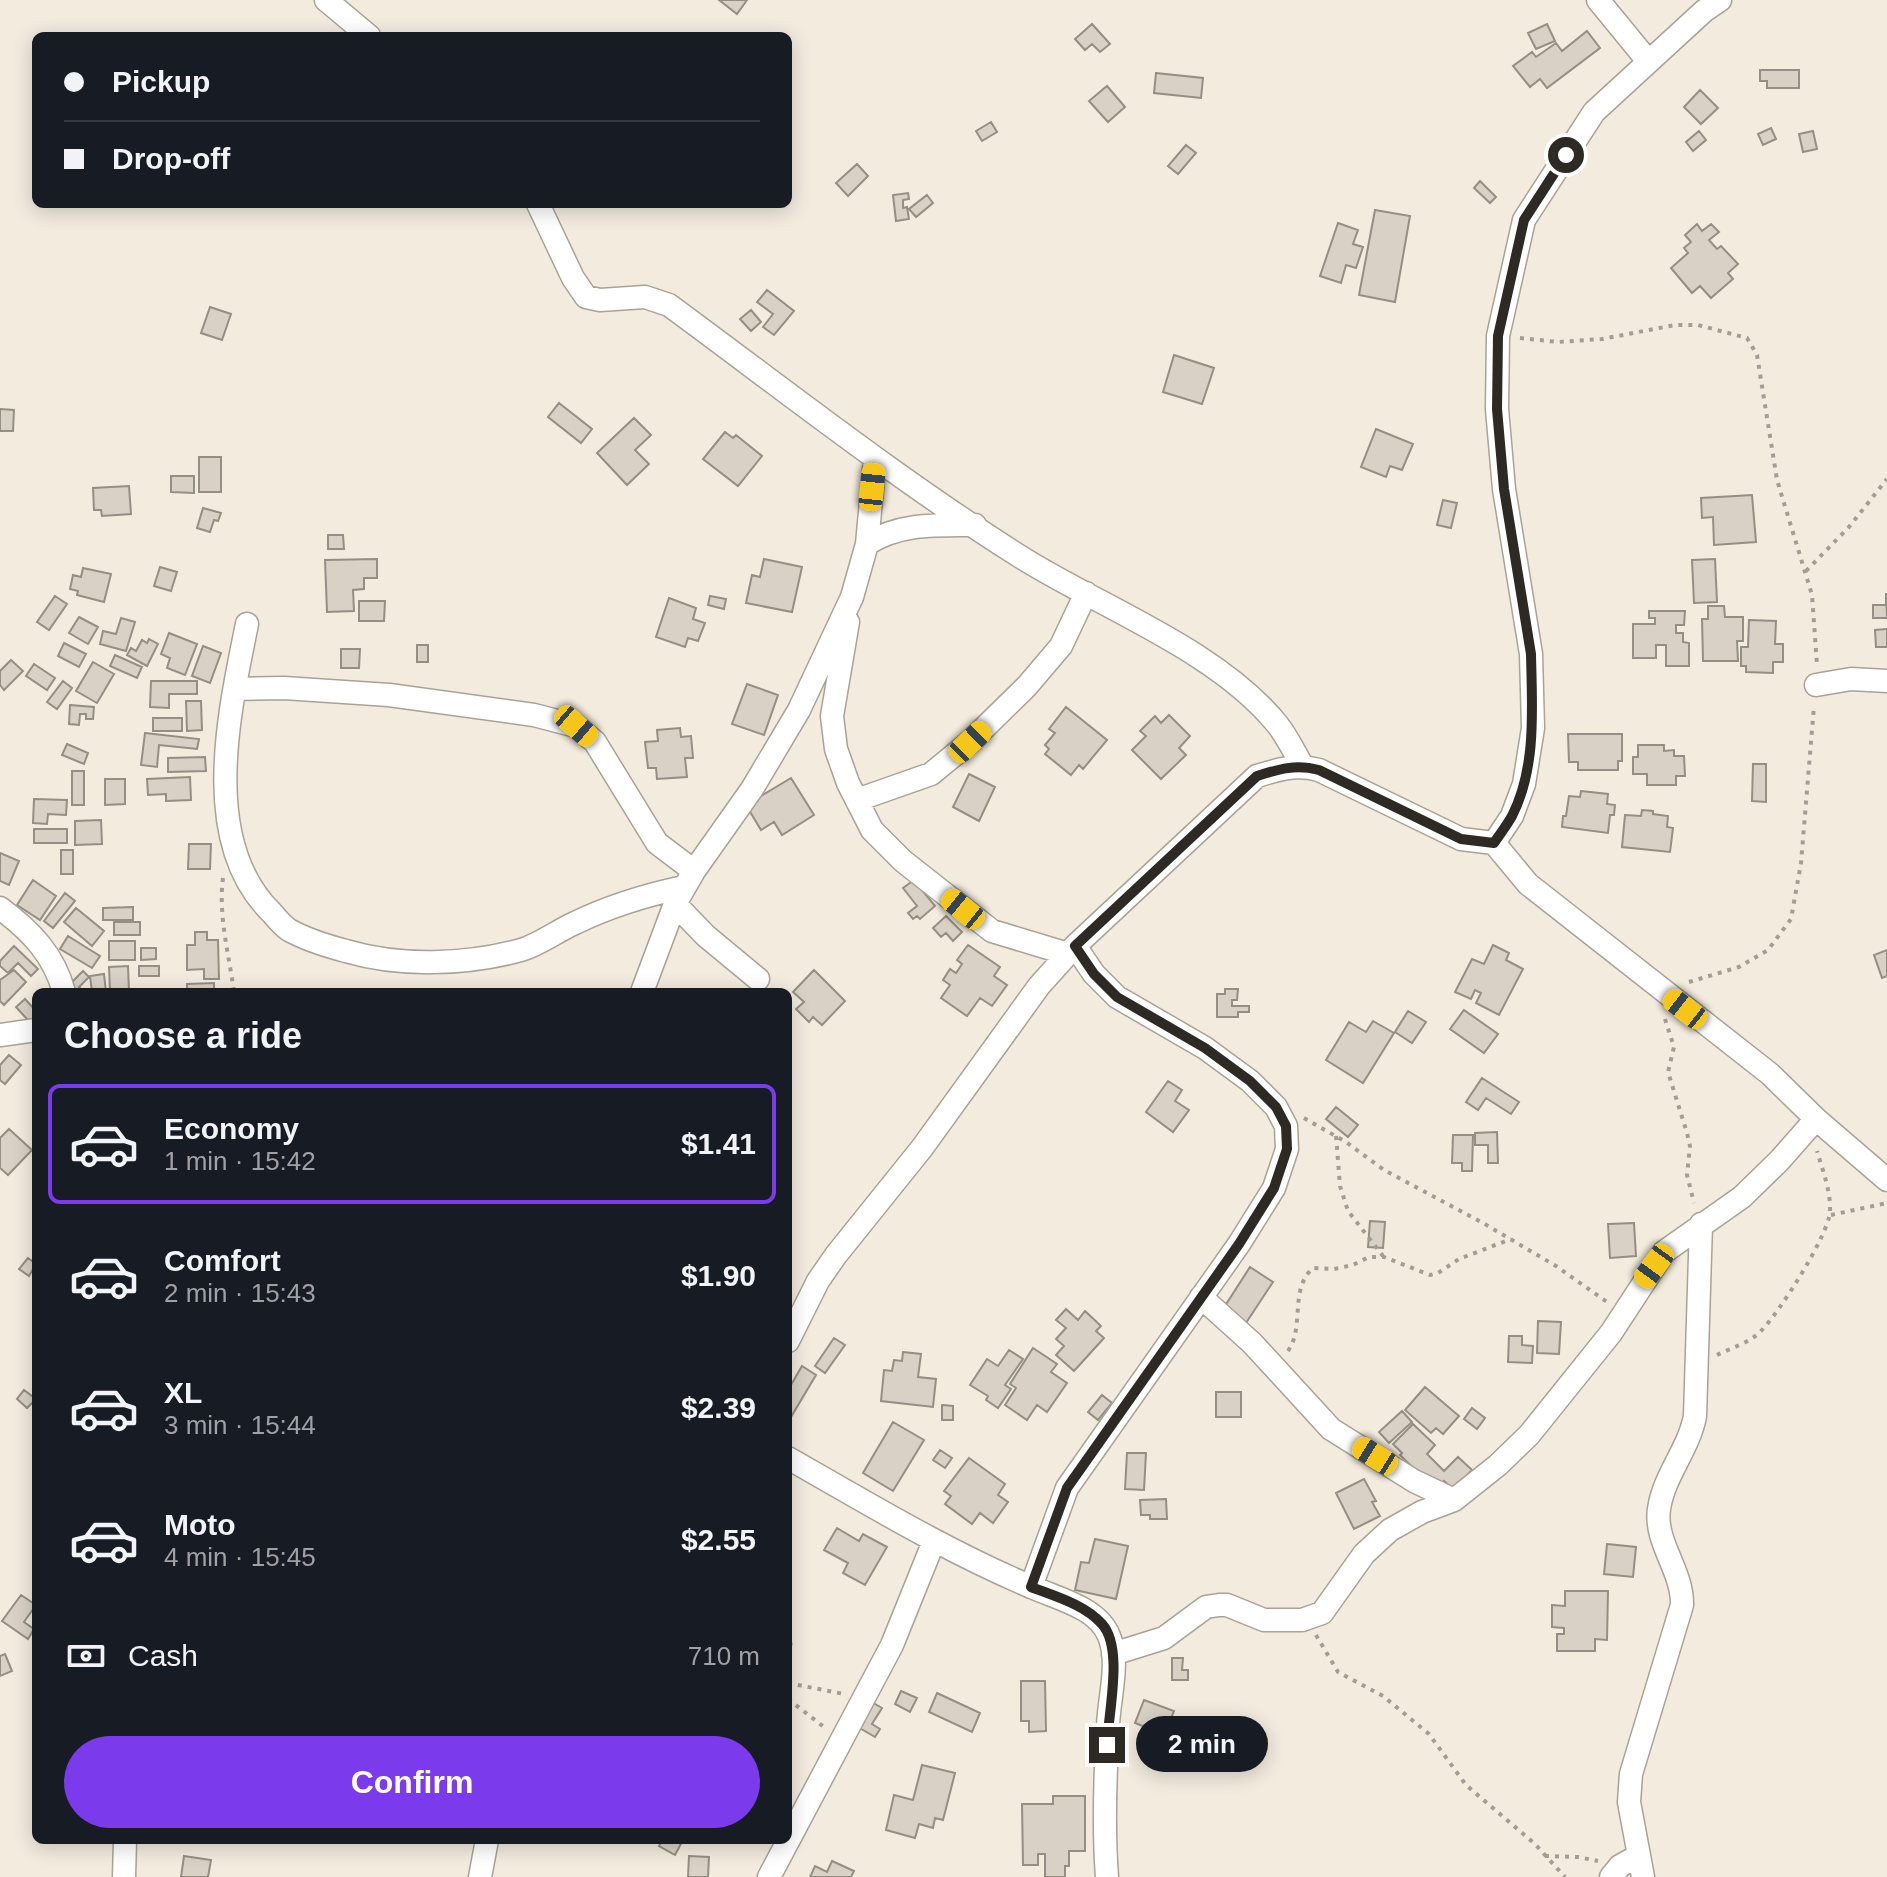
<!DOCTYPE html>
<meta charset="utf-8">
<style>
:root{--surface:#171b24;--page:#20242c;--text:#f1f3f6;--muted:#9ea1a6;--line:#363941;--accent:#7c3aed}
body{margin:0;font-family:Helvetica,sans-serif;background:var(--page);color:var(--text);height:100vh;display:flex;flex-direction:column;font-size:30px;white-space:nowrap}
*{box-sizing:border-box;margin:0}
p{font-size:26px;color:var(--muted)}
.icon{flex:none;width:44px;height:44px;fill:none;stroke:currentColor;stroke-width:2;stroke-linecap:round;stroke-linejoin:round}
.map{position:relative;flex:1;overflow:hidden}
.panel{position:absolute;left:32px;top:988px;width:760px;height:856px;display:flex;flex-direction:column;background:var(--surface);border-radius:12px;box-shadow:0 4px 20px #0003}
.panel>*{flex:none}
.hud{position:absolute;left:32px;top:32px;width:760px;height:176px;border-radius:12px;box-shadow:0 4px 20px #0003;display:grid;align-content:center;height:176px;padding:0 32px;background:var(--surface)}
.end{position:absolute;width:36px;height:36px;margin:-18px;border:10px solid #2d2a25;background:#fff;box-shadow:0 0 0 4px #fff}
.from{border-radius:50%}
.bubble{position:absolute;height:56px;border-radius:28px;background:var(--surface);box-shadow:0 4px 20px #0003;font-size:26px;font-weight:600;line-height:56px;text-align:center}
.car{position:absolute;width:24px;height:48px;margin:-24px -12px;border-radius:10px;box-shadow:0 0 6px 2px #0007;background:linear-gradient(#f5c518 24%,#345 0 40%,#f5c518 0 76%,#345 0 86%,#f5c518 0)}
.hud b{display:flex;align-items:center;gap:28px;height:76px;font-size:30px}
.hud b+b{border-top:2px solid var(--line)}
.hud i{width:20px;height:20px;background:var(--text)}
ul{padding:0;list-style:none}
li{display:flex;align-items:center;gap:24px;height:120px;margin:0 16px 12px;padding:0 16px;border:4px solid transparent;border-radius:12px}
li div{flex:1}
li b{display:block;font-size:30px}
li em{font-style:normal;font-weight:600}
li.current{border-color:var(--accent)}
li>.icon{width:72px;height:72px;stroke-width:1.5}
h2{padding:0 32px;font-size:36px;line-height:96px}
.pay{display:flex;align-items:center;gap:20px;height:88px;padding:0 32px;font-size:30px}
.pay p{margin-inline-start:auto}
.primary-button{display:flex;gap:16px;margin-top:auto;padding:16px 32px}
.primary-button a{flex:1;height:92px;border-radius:48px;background:var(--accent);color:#fff;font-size:32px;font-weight:600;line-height:92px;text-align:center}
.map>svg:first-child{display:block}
.building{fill:#d9d1c5;stroke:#958e82;stroke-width:2}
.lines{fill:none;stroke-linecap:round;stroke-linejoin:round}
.minor-casing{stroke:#a9a296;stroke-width:25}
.path{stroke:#a39d93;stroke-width:4;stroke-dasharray:4 6;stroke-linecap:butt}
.minor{stroke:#fff;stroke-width:22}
.route{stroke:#2d2a25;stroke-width:10}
</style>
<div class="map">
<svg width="1887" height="1877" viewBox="0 0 1887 1877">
<rect width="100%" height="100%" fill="#f3ebde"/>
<path class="building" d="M719 0H747L737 14Z
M1092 24 1110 44 1100 52 1092 44 1085 50 1075 39Z
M1547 24 1555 41 1536 49 1528 33Z
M1587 31 1600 48 1547 88 1540 79 1530 87 1513 66 1532 52 1536 57 1556 43 1562 51Z
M1760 70H1799V88H1767V81H1760Z
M1156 73 1203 78 1201 98 1154 93Z
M1107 86 1125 107 1108 122 1089 101Z
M1700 90 1718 108 1701 124 1684 107Z
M991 122 997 132 982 141 976 131Z
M1771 128 1776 139 1763 145 1758 134Z
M1699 131 1706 140 1693 151 1686 142Z
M1813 131 1817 149 1803 152 1799 134Z
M1186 145 1196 153 1178 174 1168 166Z
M857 164 868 176 848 196 836 183Z
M1480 181 1496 197 1490 203 1474 188Z
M908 193 909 199 903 200V208L907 207 909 219 896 221 893 195Z
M927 195 933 203 916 217 909 209Z
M1375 210 1410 216 1395 302 1359 295Z
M1338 223 1358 230 1353 244 1363 247 1356 268 1346 265 1341 283 1320 276Z
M1697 224 1702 231 1711 224 1719 232 1709 240 1717 249 1721 246 1738 264 1728 273 1733 279 1711 298 1700 286 1692 293 1671 268 1688 253 1684 248 1691 242 1685 235Z
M767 290 794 311 774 335 763 327 773 314 757 302Z
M210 307 231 314 222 340 201 333Z
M751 310 761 322 751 331 740 319Z
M1174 355 1214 368 1202 404 1163 392Z
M559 403 592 429 581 443 548 417Z
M0 409 14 410 13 431H0Z
M634 418 651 435 635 450 649 464 627 485 597 453Z
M1376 429 1413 444 1402 470 1390 466 1386 477 1361 467Z
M725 432 733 438 736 435 762 456 738 486 703 459Z
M199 457H221V492H199Z
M171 476H194V493L171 492Z
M129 486 131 514 102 516 101 510H94L93 488Z
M1752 495 1756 542 1714 545 1713 517 1702 518 1701 498Z
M1443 500 1457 503 1451 528 1437 525Z
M203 508 221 513 218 521 214 520 210 532 197 528Z
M328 535H343L344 549H328Z
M377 559V578H364V589L353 590 354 611 327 612 325 560Z
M764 559 802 567 792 612 746 603 752 575 760 577Z
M1715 559 1717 602 1694 603 1692 560Z
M160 567 177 572 171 591 154 586Z
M83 568 111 574 104 602 77 595 78 591 70 589 73 575 81 577Z
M1886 593 1887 618H1873V605H1886Z
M55 596 67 604 49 630 37 622Z
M710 596 726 599 724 609 708 605Z
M669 598 696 608 693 619 705 623 698 641 688 638 685 647 656 637Z
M359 601H385L384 621H359Z
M1708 606H1724L1725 617H1743V641H1737L1738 661H1703L1702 619H1708Z
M1649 611H1685L1684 625H1676V633H1683V642L1689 643V666H1666V645H1656V658H1633V624H1655V618H1649Z
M79 617 98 627 88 644 69 633Z
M121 618 135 622 126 651 100 644 103 631 116 634Z
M1749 620 1776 621 1775 644H1783V662H1773V673L1746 672V666H1741V647H1748Z
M1887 629V647H1876L1875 630Z
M169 633 197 644 185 675 167 668 170 658 161 654Z
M149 639 158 644 147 666 127 655 131 648 136 651 142 640 147 643Z
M64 643 86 654 79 667 58 656Z
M417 645H428V662H417Z
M203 646 221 653 210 683 192 676Z
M341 649H360L359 668H341Z
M115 655 142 667 137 678 110 666Z
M11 660 23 671 4 690 0 685V671Z
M93 662 114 674 97 703 76 691Z
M34 664 55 678 47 690 26 676Z
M63 681 72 688 57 709 47 702Z
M151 681H197V694H169V708L150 707Z
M747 684 778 695 764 735 732 724Z
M186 701H201L202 730 187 731Z
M70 705 94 707 93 719H86V714H80L79 725 69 724Z
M1066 707 1107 740 1083 769 1079 765 1071 775 1045 754 1049 749 1045 745 1055 733 1049 729Z
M1169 715 1190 736 1179 748 1186 755 1161 779 1132 750 1146 736 1140 731 1155 716 1161 723Z
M153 718H182V731H153Z
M680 728 681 737 691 736 693 758H685L687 777 657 779 656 768H648L645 742 658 741 657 730Z
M145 733 199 739 197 749 159 745 157 767 141 765Z
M1568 734H1622V761H1618V770H1578V762H1569Z
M67 744 88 753 84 764 62 755Z
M1638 745H1664V751L1674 750V756H1684L1685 776H1676V785H1647V774H1633V757H1638Z
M205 757 206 771 168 772V758Z
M1753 764H1766V802L1752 801Z
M72 771H84V805H72Z
M969 774 995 787 979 821 953 807Z
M190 777 191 800 166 801V794L148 795 147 779Z
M791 778 814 815 782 835 774 822 761 830 746 805Z
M105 779H125V804L105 805Z
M1581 791 1608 794 1607 804 1615 805 1614 815H1610L1608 833 1562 827 1563 816H1566L1569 796 1580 797Z
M34 799 67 800 66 815 48 814 47 824 33 823Z
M1642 810 1653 811V814L1668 816 1667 827 1673 828 1670 852 1622 847 1625 815 1641 816Z
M101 820 102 844 75 845V821Z
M34 829H67V843H34Z
M189 844H211L210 869H188Z
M61 850H73V874H61Z
M0 853 19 861 9 885 0 881Z
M33 880 56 896 40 920 17 905Z
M914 880 935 906 920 919 917 916 913 919 908 913 917 906 903 888Z
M65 893 75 901 53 928 44 921Z
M133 907V920H103V908Z
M76 908 104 931 92 946 64 922Z
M946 916 962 932 953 941 946 933 941 937 933 928Z
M114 922H140V935H114Z
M195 932H207V940H218L219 979H204V969L187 970V945H195Z
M68 936 100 956 92 968 60 949Z
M109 941H135V960H109Z
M968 945 1000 967 994 976 1007 985 992 1006 980 998 967 1016 941 998 950 985 943 980 950 969 956 973 962 964 957 960Z
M1493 945 1509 953 1506 960 1523 969 1499 1015 1476 1003 1481 993 1475 990 1471 999 1455 992 1472 959 1484 964Z
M14 946 38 969 31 976 18 963 8 973 0 966V961Z
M141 948H156V959L141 960Z
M1887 950V976L1882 978 1874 955Z
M128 966 129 992H110L109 967Z
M139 966H159V976H139Z
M14 970 26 982 4 1005 0 1001V980Z
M814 970 845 1001 822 1025 813 1017 809 1022 796 1009 804 1002 793 992Z
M83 971 89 977 79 987 82 990 70 992 66 988Z
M104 974 106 992H92L90 976Z
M214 983V992H187V984Z
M1225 989H1238L1237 1000H1232V1006H1249V1012H1238V1017H1217V994H1225Z
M25 999 36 1011V1029L16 1007Z
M1464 1010 1498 1034 1484 1053 1450 1029Z
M1408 1011 1426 1022 1412 1043 1395 1032Z
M1373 1021 1394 1033 1363 1083 1326 1060 1349 1022 1366 1032Z
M9 1055 21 1065 5 1084 0 1080V1065Z
M1482 1078 1519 1102 1511 1114 1486 1098 1478 1110 1466 1102Z
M1168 1081 1182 1090 1175 1101 1189 1110 1173 1132 1146 1112Z
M1336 1107 1358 1125 1348 1137 1326 1119Z
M9 1129 32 1150 8 1175 0 1168V1138Z
M1497 1132 1498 1163H1488V1145H1475V1133Z
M1453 1135H1473L1472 1171H1462V1163H1452Z
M1370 1221 1385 1222 1383 1248 1368 1247Z
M1634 1223 1636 1256 1610 1258 1608 1224Z
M28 1258 36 1264 29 1276 19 1269Z
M1250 1267 1273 1282 1246 1323 1223 1309Z
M1066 1309 1078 1320 1085 1311 1101 1326 1096 1331 1104 1338 1074 1371 1056 1355 1064 1346 1056 1339 1066 1328 1056 1320Z
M1538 1321 1561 1322 1559 1354 1537 1353Z
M1509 1336H1522V1345L1533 1346 1532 1363 1508 1362Z
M834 1338 845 1345 825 1373 815 1366Z
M1033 1348 1057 1364 1051 1372 1067 1383 1047 1412 1037 1405 1027 1420 1005 1405 1016 1388 1010 1384Z
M1009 1350 1023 1359 1005 1385 1011 1389 998 1408 986 1400 988 1396 970 1385 987 1359 998 1366Z
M903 1352 921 1354 918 1377 936 1379 933 1407 881 1401 884 1370 892 1371 894 1360 902 1361Z
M802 1366 816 1375 788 1422V1390Z
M1425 1387 1459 1416 1443 1434 1436 1428 1431 1433 1405 1410Z
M24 1390 36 1399 27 1408 17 1399Z
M1216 1392H1241V1417H1216Z
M1102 1395 1112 1403 1098 1420 1088 1412Z
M942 1405 953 1406V1420H942Z
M1472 1408 1485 1418 1477 1429 1464 1419Z
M1402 1411 1412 1422 1389 1443 1379 1432Z
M893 1422 924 1440 893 1491 863 1473Z
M1413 1424 1435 1445 1427 1454 1444 1471 1458 1457 1472 1470 1453 1489 1444 1481 1436 1490 1400 1455 1402 1453 1393 1444Z
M940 1450 952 1458 945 1468 933 1460Z
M1127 1453H1146L1144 1490 1125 1489Z
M969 1458 1005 1484 998 1495 1008 1502 993 1523 980 1513 972 1524 945 1504 951 1496 944 1491Z
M1364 1479 1376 1501 1372 1502 1380 1516 1354 1529 1336 1493Z
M1166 1499 1167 1519H1150V1515H1141L1140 1500Z
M837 1528 859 1541 863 1534 887 1547 865 1585 843 1573 848 1563 824 1550Z
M1095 1539 1128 1546 1116 1599 1075 1590 1081 1562 1089 1563Z
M1607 1544 1636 1547 1633 1577 1604 1574Z
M1565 1591H1608L1607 1640 1595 1639V1651H1557V1634H1564V1628L1552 1627V1605L1565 1606Z
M21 1595 36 1605 24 1622 34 1629 28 1639 2 1621Z
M5 1654 12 1671 0 1676V1656Z
M1172 1658H1183L1182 1670H1188V1680H1172Z
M1021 1681H1045L1046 1731 1029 1732V1721H1021Z
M901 1691 917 1698 910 1712 895 1704Z
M937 1693 980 1713 972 1732 929 1712Z
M1144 1700 1174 1711 1164 1735 1135 1723Z
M870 1701 882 1708 872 1724 880 1729 875 1737 856 1726Z
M922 1765 955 1773 943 1820 935 1818 933 1828 919 1824 915 1838 886 1830 894 1795 913 1800Z
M1053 1796H1085V1851H1069V1866H1065V1877H1045V1854H1038V1865H1023L1022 1804H1053Z
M662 1840H683L675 1855 659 1846Z
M184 1856 211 1860 208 1877H181Z
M689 1856 709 1857 708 1877H688Z
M832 1861 854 1871 851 1877H810L815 1866 827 1872Z"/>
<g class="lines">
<defs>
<path id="minor" d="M326 0 369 36
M1598 0 1648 61
M538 204 573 278 586 297 600 300 645 297 669 305C786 391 901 482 1024 559 1103 608 1218 651 1277 724 1287 736 1294 752 1302 765
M867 544C900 523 937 525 975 525
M848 622 832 716 836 749 848 783 872 830 903 861 992 931 1068 954
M247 624C229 713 199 842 272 913 277 919 283 926 289 930 307 940 327 946 346 951 400 967 466 965 521 950 539 945 557 931 575 923 610 906 646 895 684 887
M1816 685 1851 679 1887 681
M235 689 284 688 389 695 534 715 576 726 595 742 657 843 694 871
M857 800 931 774 970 742 1027 686 1061 646 1086 593
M1494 843 1528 884 1770 1074 1816 1119 1887 1180
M675 904 706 936 758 979
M0 908C31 931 54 955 64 992
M642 992 675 904 694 871 752 789 799 710 852 597 867 544 875 458
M0 1035 36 1030
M1201 1297 1252 1343 1331 1429 1414 1481 1454 1500
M788 1341 818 1281 836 1255 922 1148 1039 986 1075 946 1257 776C1279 769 1296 764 1319 770L1461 839 1494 843 1512 816 1524 784 1533 728 1531 654 1504 489 1497 409 1498 336 1524 220 1594 112 1704 11 1720 0
M788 1458C869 1504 948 1552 1034 1588 1059 1599 1098 1608 1109 1636 1120 1663 1109 1697 1108 1726 1105 1776 1103 1826 1107 1877
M1031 1587 1067 1488 1239 1244 1274 1188 1287 1149 1286 1126 1276 1107 1250 1081 1205 1048 1117 997 1094 974 1075 946
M1113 1654 1164 1638 1206 1607 1219 1605H1227L1264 1620H1302L1322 1613 1364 1554 1390 1530 1422 1512 1454 1500 1498 1465 1529 1435 1611 1333 1664 1252 1742 1197 1779 1161 1816 1119
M124 1877 125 1840
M480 1877 487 1840
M769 1877 892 1645 934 1541
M1611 1877 1620 1866 1638 1856
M1643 1877 1629 1802 1631 1774 1682 1605C1683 1571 1654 1542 1659 1509 1664 1475 1689 1449 1695 1416L1701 1224"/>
</defs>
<use href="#minor" class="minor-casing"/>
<path class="path" d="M1520 338 1558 342 1602 339 1675 325H1698L1747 338 1757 355 1777 480 1812 595 1817 665
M1806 571 1849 527 1887 479
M223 878C218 915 229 955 234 992
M1689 982 1739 967 1768 950 1791 919 1801 863 1814 706
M1665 1019 1674 1047 1668 1072 1687 1133 1690 1146 1687 1175 1694 1203
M1304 1118 1346 1142 1384 1170 1483 1223 1556 1266 1607 1302
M1336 1136 1340 1186 1348 1211 1383 1256
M1831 1215 1887 1203
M1288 1351C1305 1327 1289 1289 1313 1268L1334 1269 1353 1265 1369 1257H1384L1430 1275 1438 1273 1459 1259 1511 1239
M1717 1355C1731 1348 1751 1342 1761 1331 1779 1313 1828 1236 1830 1212 1831 1192 1823 1171 1817 1151
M788 1632 791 1646 788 1667
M1316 1635 1338 1672 1383 1696 1429 1734 1466 1785 1535 1844 1565 1877
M788 1683 844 1694
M788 1699 824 1727
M1545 1856 1578 1857 1598 1861"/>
<use href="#minor" class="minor"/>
</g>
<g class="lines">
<path class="route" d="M1107 1745C1108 1714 1124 1648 1102 1624 1084 1604 1054 1596 1031 1587L1067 1488 1239 1244 1274 1188 1287 1149 1286 1126 1276 1107 1250 1081 1205 1048 1117 997 1094 974 1075 946 1257 776C1279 769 1296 764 1319 770L1461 839 1494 843C1500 834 1507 825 1512 816 1537 767 1532 707 1531 654L1504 489 1497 409 1498 336 1524 220 1566 155"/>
</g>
</svg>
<i class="end from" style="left:1566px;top:155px"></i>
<i class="end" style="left:1107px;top:1745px"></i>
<div class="bubble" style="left:1136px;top:1716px;width:132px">2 min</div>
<i class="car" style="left:872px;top:487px;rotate:6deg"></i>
<i class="car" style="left:576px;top:726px;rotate:131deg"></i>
<i class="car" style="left:970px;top:742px;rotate:46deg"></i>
<i class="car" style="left:963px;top:909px;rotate:309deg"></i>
<i class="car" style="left:1685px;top:1009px;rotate:308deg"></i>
<i class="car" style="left:1654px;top:1266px;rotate:216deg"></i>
<i class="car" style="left:1375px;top:1456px;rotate:302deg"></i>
<div class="hud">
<b><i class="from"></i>Pickup</b>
<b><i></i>Drop-off</b>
</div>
<section class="panel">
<h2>Choose a ride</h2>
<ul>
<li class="current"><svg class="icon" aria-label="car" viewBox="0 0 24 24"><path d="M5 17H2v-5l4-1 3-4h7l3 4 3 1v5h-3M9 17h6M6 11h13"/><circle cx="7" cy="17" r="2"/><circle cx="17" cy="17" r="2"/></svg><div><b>Economy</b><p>1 min · 15:42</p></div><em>$1.41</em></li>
<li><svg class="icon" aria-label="car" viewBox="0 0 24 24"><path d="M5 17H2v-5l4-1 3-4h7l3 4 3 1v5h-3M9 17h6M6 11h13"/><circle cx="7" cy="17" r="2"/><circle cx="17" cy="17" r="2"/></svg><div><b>Comfort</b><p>2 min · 15:43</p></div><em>$1.90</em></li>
<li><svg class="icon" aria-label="car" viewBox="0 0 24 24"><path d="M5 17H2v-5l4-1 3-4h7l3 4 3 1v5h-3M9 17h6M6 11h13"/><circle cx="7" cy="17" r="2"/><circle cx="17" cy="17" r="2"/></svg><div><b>XL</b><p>3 min · 15:44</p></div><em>$2.39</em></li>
<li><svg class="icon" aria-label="car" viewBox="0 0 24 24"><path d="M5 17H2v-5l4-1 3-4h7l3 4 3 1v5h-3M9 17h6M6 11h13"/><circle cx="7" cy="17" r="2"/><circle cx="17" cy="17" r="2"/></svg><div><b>Moto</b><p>4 min · 15:45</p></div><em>$2.55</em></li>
</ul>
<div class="pay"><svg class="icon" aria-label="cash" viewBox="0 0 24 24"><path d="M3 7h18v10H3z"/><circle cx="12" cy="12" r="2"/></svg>Cash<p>710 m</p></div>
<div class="primary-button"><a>Confirm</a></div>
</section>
</div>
